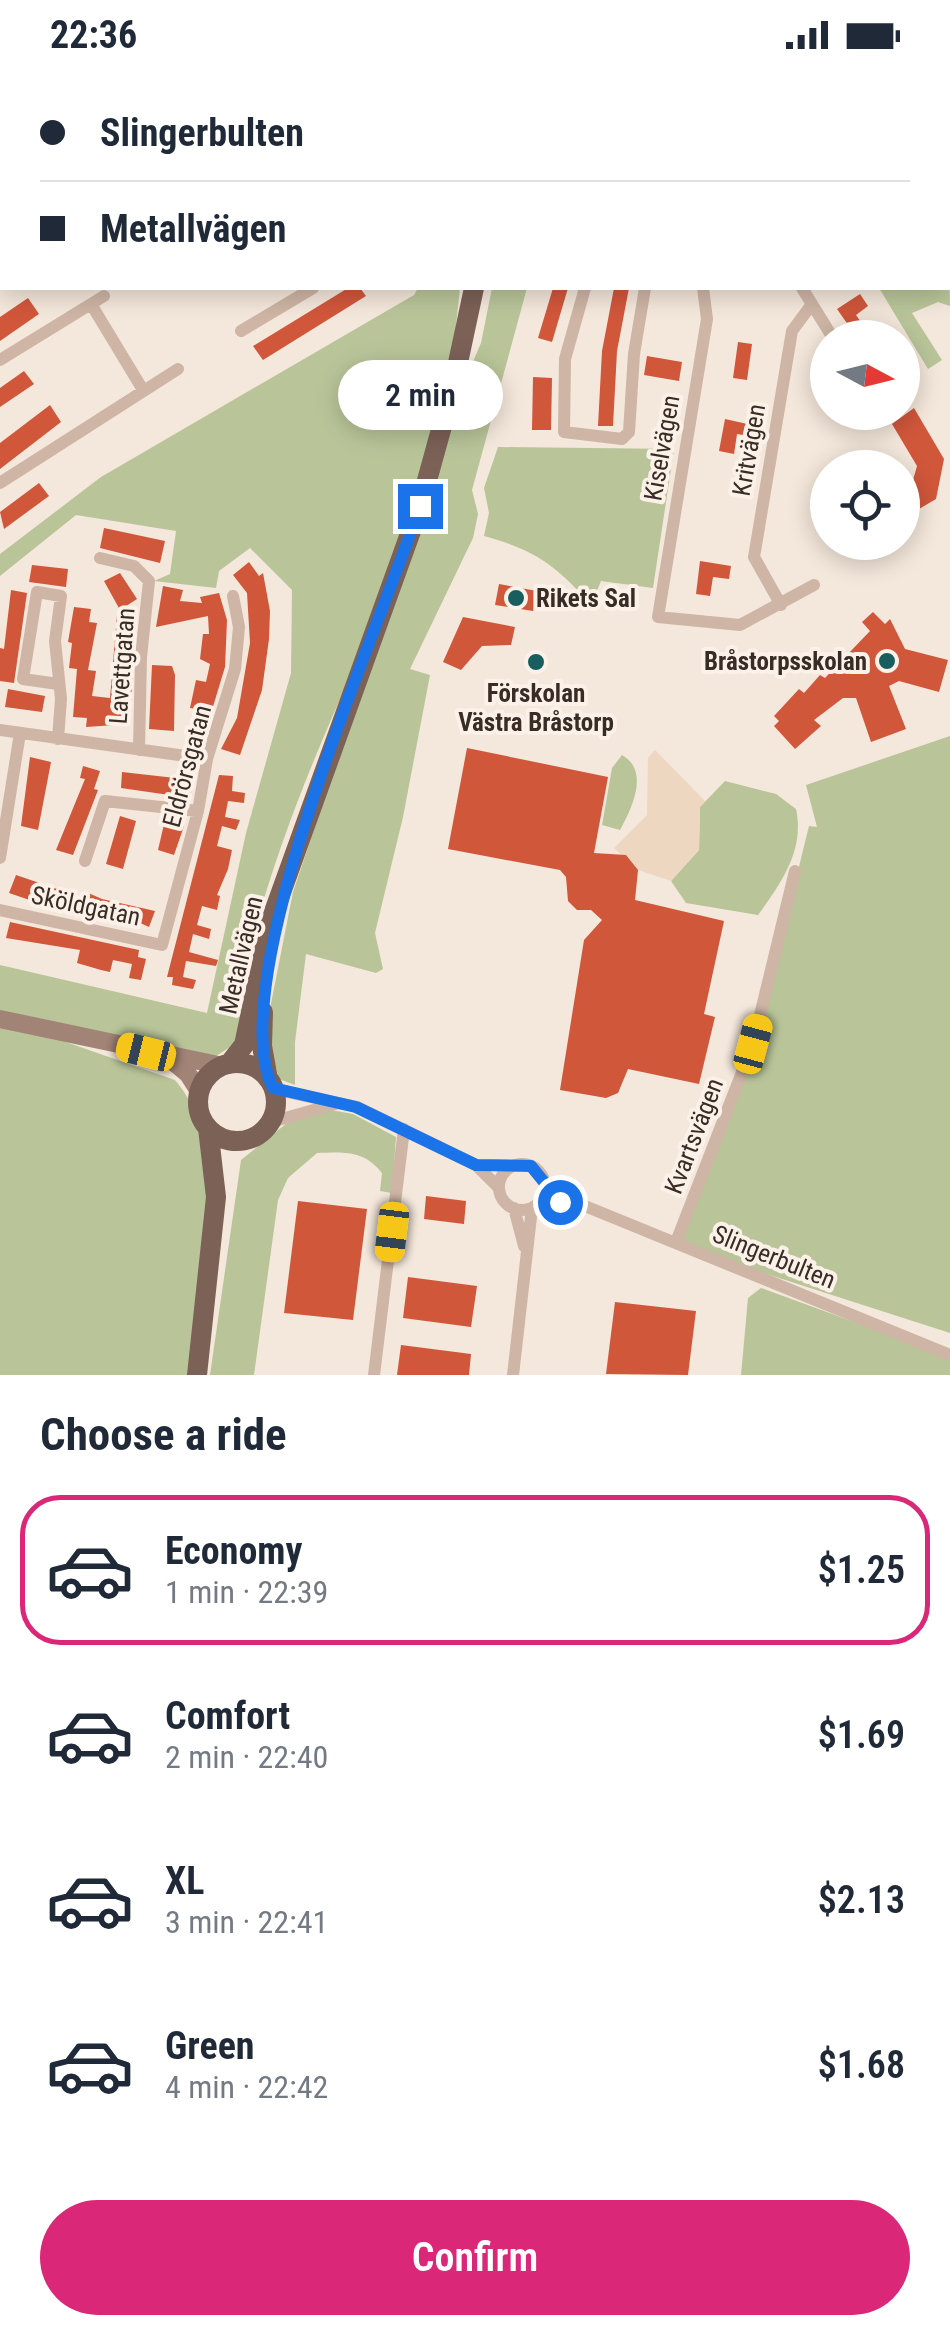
<!DOCTYPE html>
<meta charset="utf-8">
<style>
:root{--surface:#fff;--page:#f6f6f7;--text:#1f2937;--muted:#747a83;--line:#e0e1e3;--accent:#db2777}
body{margin:0;font-family:"Roboto Condensed",sans-serif;background:var(--page);color:var(--text);height:100vh;display:flex;flex-direction:column;font-size:38px;white-space:nowrap}
*{box-sizing:border-box;margin:0}
p{font-size:32px;color:var(--muted)}
.icon{flex:none;width:55px;height:55px;fill:none;stroke:currentColor;stroke-width:2;stroke-linecap:round;stroke-linejoin:round}
.map{position:relative;height:1305px;overflow:hidden}
.side{display:flex;flex-direction:column;background:var(--surface);flex:1}
.side>*{flex:none}
.hud{position:absolute;left:0px;top:0px;width:950px;height:220px;box-shadow:0 5px 25px #0003;display:grid;align-content:center;height:220px;padding:0 40px;background:var(--surface)}
.needle{width:65px;rotate:97deg}
.fabs{position:absolute;left:810px;top:250px;display:grid;gap:20px}
.fabs a{display:grid;place-items:center;width:110px;height:110px;border-radius:50%;background:var(--surface);box-shadow:0 5px 25px #0003;font-size:50px}
.end{position:absolute;width:45px;height:45px;margin:-22px;border:12px solid #1a73e8;background:#fff;box-shadow:0 0 0 5px #fff}
.from{border-radius:50%}
.bubble{position:absolute;height:70px;border-radius:35px;background:var(--surface);box-shadow:0 5px 25px #0003;font-size:32px;font-weight:600;line-height:70px;text-align:center}
.car{position:absolute;width:30px;height:60px;margin:-30px -15px;border-radius:12px;box-shadow:0 0 8px 2px #0007;background:linear-gradient(#f5c518 24%,#345 0 40%,#f5c518 0 76%,#345 0 86%,#f5c518 0)}
.hud b{display:flex;align-items:center;gap:35px;height:95px;font-size:38px}
.hud b+b{border-top:2px solid var(--line)}
.hud i{width:25px;height:25px;background:var(--text)}
ul{padding:0;list-style:none}
li{display:flex;align-items:center;gap:30px;height:150px;margin:0 20px 15px;padding:0 20px;border:5px solid transparent;border-radius:40px}
li div{flex:1}
li b{display:block;font-size:38px}
li em{font-style:normal;font-weight:600}
li.on{border-color:var(--accent)}
li>.icon{width:90px;height:90px;stroke-width:1.5}
h2{padding:0 40px;font-size:45px;line-height:120px}
.button{display:flex;gap:20px;margin-top:auto;padding:20px 40px}
.button a{flex:1;height:115px;border-radius:60px;background:var(--accent);color:#fff;font-size:40px;font-weight:600;line-height:115px;text-align:center}
.status{display:flex;justify-content:space-between;align-items:center;height:70px;padding:0 50px;background:var(--surface);direction:ltr}
.status svg{height:28px;fill:currentColor}
.map>svg:first-child{display:block}
.green{fill:#b9c599}
.plaza{fill:#eed7c0}
.building{fill:#d1573b}
.lines{fill:none;stroke-linecap:round;stroke-linejoin:round}
.street{stroke:#ceb5a5;stroke-width:12}
.secondary{stroke:#a28476;stroke-width:18}
.primary{stroke:#7c6157;stroke-width:20}
.route{stroke:#1a73e8;stroke-width:12}
.poi-dot{fill:#185e5e;stroke:#fbf1e8;stroke-width:4}
.labels{text-anchor:middle;dominant-baseline:central;stroke-width:8;stroke-linejoin:round;paint-order:stroke}
.street-label{font-size:25px;fill:#392c27;stroke:#fbf1e8}
.poi-label{font-size:25px;font-weight:bold;fill:#392c27;stroke:#fbf1e8;text-anchor:start}
</style>
<div class="status"><b>22:36</b><svg viewBox="0 0 49 12"><path d="M0 12V9h3v3zM5 12V6h3v6zM10 12V3h3v9zM15 12V0h3v12zM26 1h20v11H26zM47 4h2v5h-2z"/></svg></div>
<div class="map">
<svg width="950" height="1305" viewBox="0 0 950 1305">
<rect width="100%" height="100%" fill="#f4e7db"/>
<path class="green" d="M948 155 950 236 938 232 912 243 942 290 928 299 879 218H948Z
M418 218H460L445 357 481 273 492 218H527L472 420 478 444 473 468 410 599 430 605 403 747 375 863 383 899 376 903 306 884 295 972V1015L279 1009 266 959 293 822 403 496C346 612 293 727 257 852 246 893 245 934 235 974L216 986 17 955 175 1010C235 1079 198 1221 188 1305H0V895L207 943 246 763 291 603 292 520 250 478 219 501 216 518 154 511 170 504 176 461 76 445 0 506V484L101 407 414 225Z
M498 377 674 379 653 518 601 511 591 535C557 496 535 480 484 466L489 443 484 418Z
M950 666V1263L745 1197 679 1170 757 967 809 756 817 757 806 715Z
M622 685C650 701 632 738 620 760L602 755 612 698Z
M725 711 776 724 796 739C805 780 781 813 758 845L686 833 671 811 699 780 700 737Z
M331 1040 353 1044 396 1067 392 1123 380 1121 382 1103C364 1080 345 1082 317 1083L288 1108 278 1130 254 1305H210L241 1090 292 1049Z
M761 1218 950 1287V1305H741L748 1228Z"/>
<path class="plaza" d="M655 680 705 731 700 737 699 780 671 811 638 800 614 778 647 745 648 688Z"/>
<path class="building" d="M348 218H360L366 226 263 290 253 276Z
M553 218H568L552 272 538 268Z
M614 218H629L617 281 613 356H598L602 281Z
M860 224 868 236 856 245 863 255 853 262 837 239Z
M28 228 39 244 0 271V247Z
M738 272 752 274 747 310 733 308Z
M647 286 682 292 679 311 644 305Z
M24 301 34 314 0 337V318Z
M533 307 552 308 551 360H532Z
M50 335 61 352 0 399V373Z
M914 338 944 389 936 429 902 449V417L913 410 917 396 892 354Z
M725 349 752 355 750 366 737 364 734 384 719 381Z
M39 413 49 426 4 459 0 442Z
M104 458 165 471 160 493 100 478Z
M700 491 731 496 729 509 713 507 710 526 696 524Z
M249 492 259 506 263 503 270 541 269 569 262 620 240 685 221 679 237 648 250 573 247 523 233 505Z
M32 495 68 499 66 517 29 512Z
M120 503 137 529 120 540 104 511Z
M499 514 537 521 533 541 495 535Z
M163 516 183 520 180 531 202 533 200 527 219 523 227 550 225 597 205 663 190 658 196 639 190 638 196 610 206 612 210 594 200 589 203 564H209L208 546 156 557Z
M11 520 27 523 14 613 0 611V578L4 579Z
M74 537 91 539 89 552 97 553 88 600 96 601 92 626 110 628 117 545 135 547 130 654 86 657 87 648 73 647 77 599 69 598 72 573 68 572Z
M873 542 885 554 890 549 905 579 948 590 939 622 899 611 889 616 906 659 871 672 856 628H843L814 650 821 656 795 679 774 656 779 651 774 646 799 619 804 623 820 605 825 608 870 561 862 552Z
M463 547 515 557 511 575 482 576 461 600 443 592Z
M152 595 172 596 175 605 174 661 149 659Z
M8 619 45 626 42 642 5 637Z
M467 678 608 707 594 783 626 785 638 800 635 830 724 851 704 944 715 947 699 1014 628 999 618 1023 606 1028 560 1020 584 870 602 850 591 840H577L568 831 566 807 560 800 448 779Z
M30 687 51 692 38 760 21 756Z
M83 696 100 701 94 719 98 720 73 785 56 780 85 709 80 708Z
M122 702 193 710 190 728 121 718Z
M219 705 233 706 232 721 245 723 244 733 228 731 225 747 240 750 236 760 222 756 217 776 232 780 228 799 217 825 220 826 217 840 202 836 197 855 211 859 209 869 193 864 189 882 218 890 216 896 186 891 183 907 196 910 193 919 172 915 173 907H167Z
M120 746 136 751 123 799 106 794Z
M165 750 184 756 174 785 158 780Z
M16 805 66 822 59 840 9 823Z
M86 822 102 829 155 841 149 857 129 848 127 853 109 846 107 850 79 838Z
M10 852 139 880 138 887 146 889 141 910 129 908 132 894 113 890 110 902 101 900 77 893 80 880 6 868Z
M426 1126 466 1131 464 1154 424 1149Z
M298 1131 367 1139 353 1250 284 1243Z
M408 1207 477 1216 471 1257 403 1248Z
M615 1232 696 1241 688 1305 606 1304Z
M401 1275 471 1284 469 1305H397Z"/>
<g class="lines">
<path class="street" d="M66 0 68 2
M417 0V2
M78 2 83 0
M284 2 288 0
M623 2V0
M948 15 950 14
M0 104 2 108
M0 170 2 168
M585 218 565 289 564 362 622 369 629 362 634 284 645 218
M703 218 707 249 658 547 740 555 814 515
M802 218 833 268
M91 234 104 226
M241 261 313 218
M0 290 91 234 143 320
M0 413 178 299
M100 488 134 496 149 511 141 587 139 680
M781 535 754 487 792 261 812 234
M0 660 207 689
M58 669 61 629 55 571 61 526 37 522 23 609 58 614
M0 788 20 663
M85 791 105 731 198 741
M0 840 162 875 198 741 207 689 235 599 239 557 233 526
M273 1019 357 1037 476 1095 499 1118
M271 1052 335 1034
M499 1117a23 23 0 1 1 46 0a23 23 0 1 1-46 0Z
M545 1113 580 1134 950 1285
M514 1138 524 1176
M676 1172 753 974 795 801
M374 1305 404 1059
M513 1305 532 1138"/>
<path class="secondary" d="M0 949 223 996
M171 990 188 1004 199 1021"/>
<path class="primary" d="M500 2V0
M263 942 262 976 268 1009
M198 1032a39 39 0 1 1 78 0a39 39 0 1 1-78 0Z
M229 994 244 975 270 853 420 436 453 316 474 218
M197 1305 216 1127 208 1058"/>
</g>
<g class="lines">
<path class="route" d="M420 436C381 555 220 912 273 1018L356 1037 476 1095 531 1096 544 1112 580 1134 560 1132"/>
</g>
<g class="poi-dot">
<circle cx="516" cy="528" r="10"/>
<circle cx="887" cy="591" r="10"/>
<circle cx="536" cy="592" r="10"/>
</g>
<g class="labels">
<g class="street-label">
<text transform="translate(662 378) rotate(-80)">Kiselvägen</text>
<text transform="translate(749 380) rotate(-80)">Kritvägen</text>
<text transform="translate(122 596) rotate(-86)">Lavettgatan</text>
<text transform="translate(187 696) rotate(-75)">Eldrörsgatan</text>
<text transform="translate(86 836) rotate(12)">Sköldgatan</text>
<text transform="translate(241 885) rotate(-77)">Metallvägen</text>
<text transform="translate(694 1066) rotate(-69)">Kvartsvägen</text>
<text transform="translate(774 1187) rotate(22)">Slingerbulten</text>
</g>
<g class="poi-label">
<text x="536" y="528">Rikets Sal</text>
<text x="867" y="591" text-anchor="end">Bråstorpsskolan</text>
<text x="536" y="623" text-anchor="middle">Förskolan<tspan x="536" dy="29">Västra Bråstorp</tspan></text>
</g>
</g>
</svg>
<div class="fabs">
<a><svg class="needle" viewBox="-14 -14 28 28"><path d="M0-13l5 13h-10z" fill="#e53935"/><path d="M0 13l5-13h-10z" fill="#747a83"/></svg></a>
<a><svg class="icon" aria-label="locate" viewBox="0 0 24 24"><circle cx="12" cy="12" r="6"/><path d="M12 2v4M12 18v4M2 12h4M18 12h4"/></svg></a>
</div>
<i class="end from" style="left:560px;top:1132px"></i>
<i class="end" style="left:420px;top:436px"></i>
<div class="bubble" style="left:338px;top:290px;width:165px">2 min</div>
<i class="car" style="left:753px;top:974px;rotate:15deg"></i>
<i class="car" style="left:146px;top:982px;rotate:284deg"></i>
<i class="car" style="left:392px;top:1162px;rotate:187deg"></i>
<div class="hud">
<b><i class="from"></i>Slingerbulten</b>
<b><i></i>Metallvägen</b>
</div>
</div>
<section class="side">
<h2>Choose a ride</h2>
<ul>
<li class="on"><svg class="icon" aria-label="car" viewBox="0 0 24 24"><path d="M5 17H2v-5l4-1 3-4h7l3 4 3 1v5h-3M9 17h6M6 11h13"/><circle cx="7" cy="17" r="2"/><circle cx="17" cy="17" r="2"/></svg><div><b>Economy</b><p>1 min · 22:39</p></div><em>$1.25</em></li>
<li><svg class="icon" aria-label="car" viewBox="0 0 24 24"><path d="M5 17H2v-5l4-1 3-4h7l3 4 3 1v5h-3M9 17h6M6 11h13"/><circle cx="7" cy="17" r="2"/><circle cx="17" cy="17" r="2"/></svg><div><b>Comfort</b><p>2 min · 22:40</p></div><em>$1.69</em></li>
<li><svg class="icon" aria-label="car" viewBox="0 0 24 24"><path d="M5 17H2v-5l4-1 3-4h7l3 4 3 1v5h-3M9 17h6M6 11h13"/><circle cx="7" cy="17" r="2"/><circle cx="17" cy="17" r="2"/></svg><div><b>XL</b><p>3 min · 22:41</p></div><em>$2.13</em></li>
<li><svg class="icon" aria-label="car" viewBox="0 0 24 24"><path d="M5 17H2v-5l4-1 3-4h7l3 4 3 1v5h-3M9 17h6M6 11h13"/><circle cx="7" cy="17" r="2"/><circle cx="17" cy="17" r="2"/></svg><div><b>Green</b><p>4 min · 22:42</p></div><em>$1.68</em></li>
</ul>
<div class="button"><a>Confirm</a></div>
</section>
